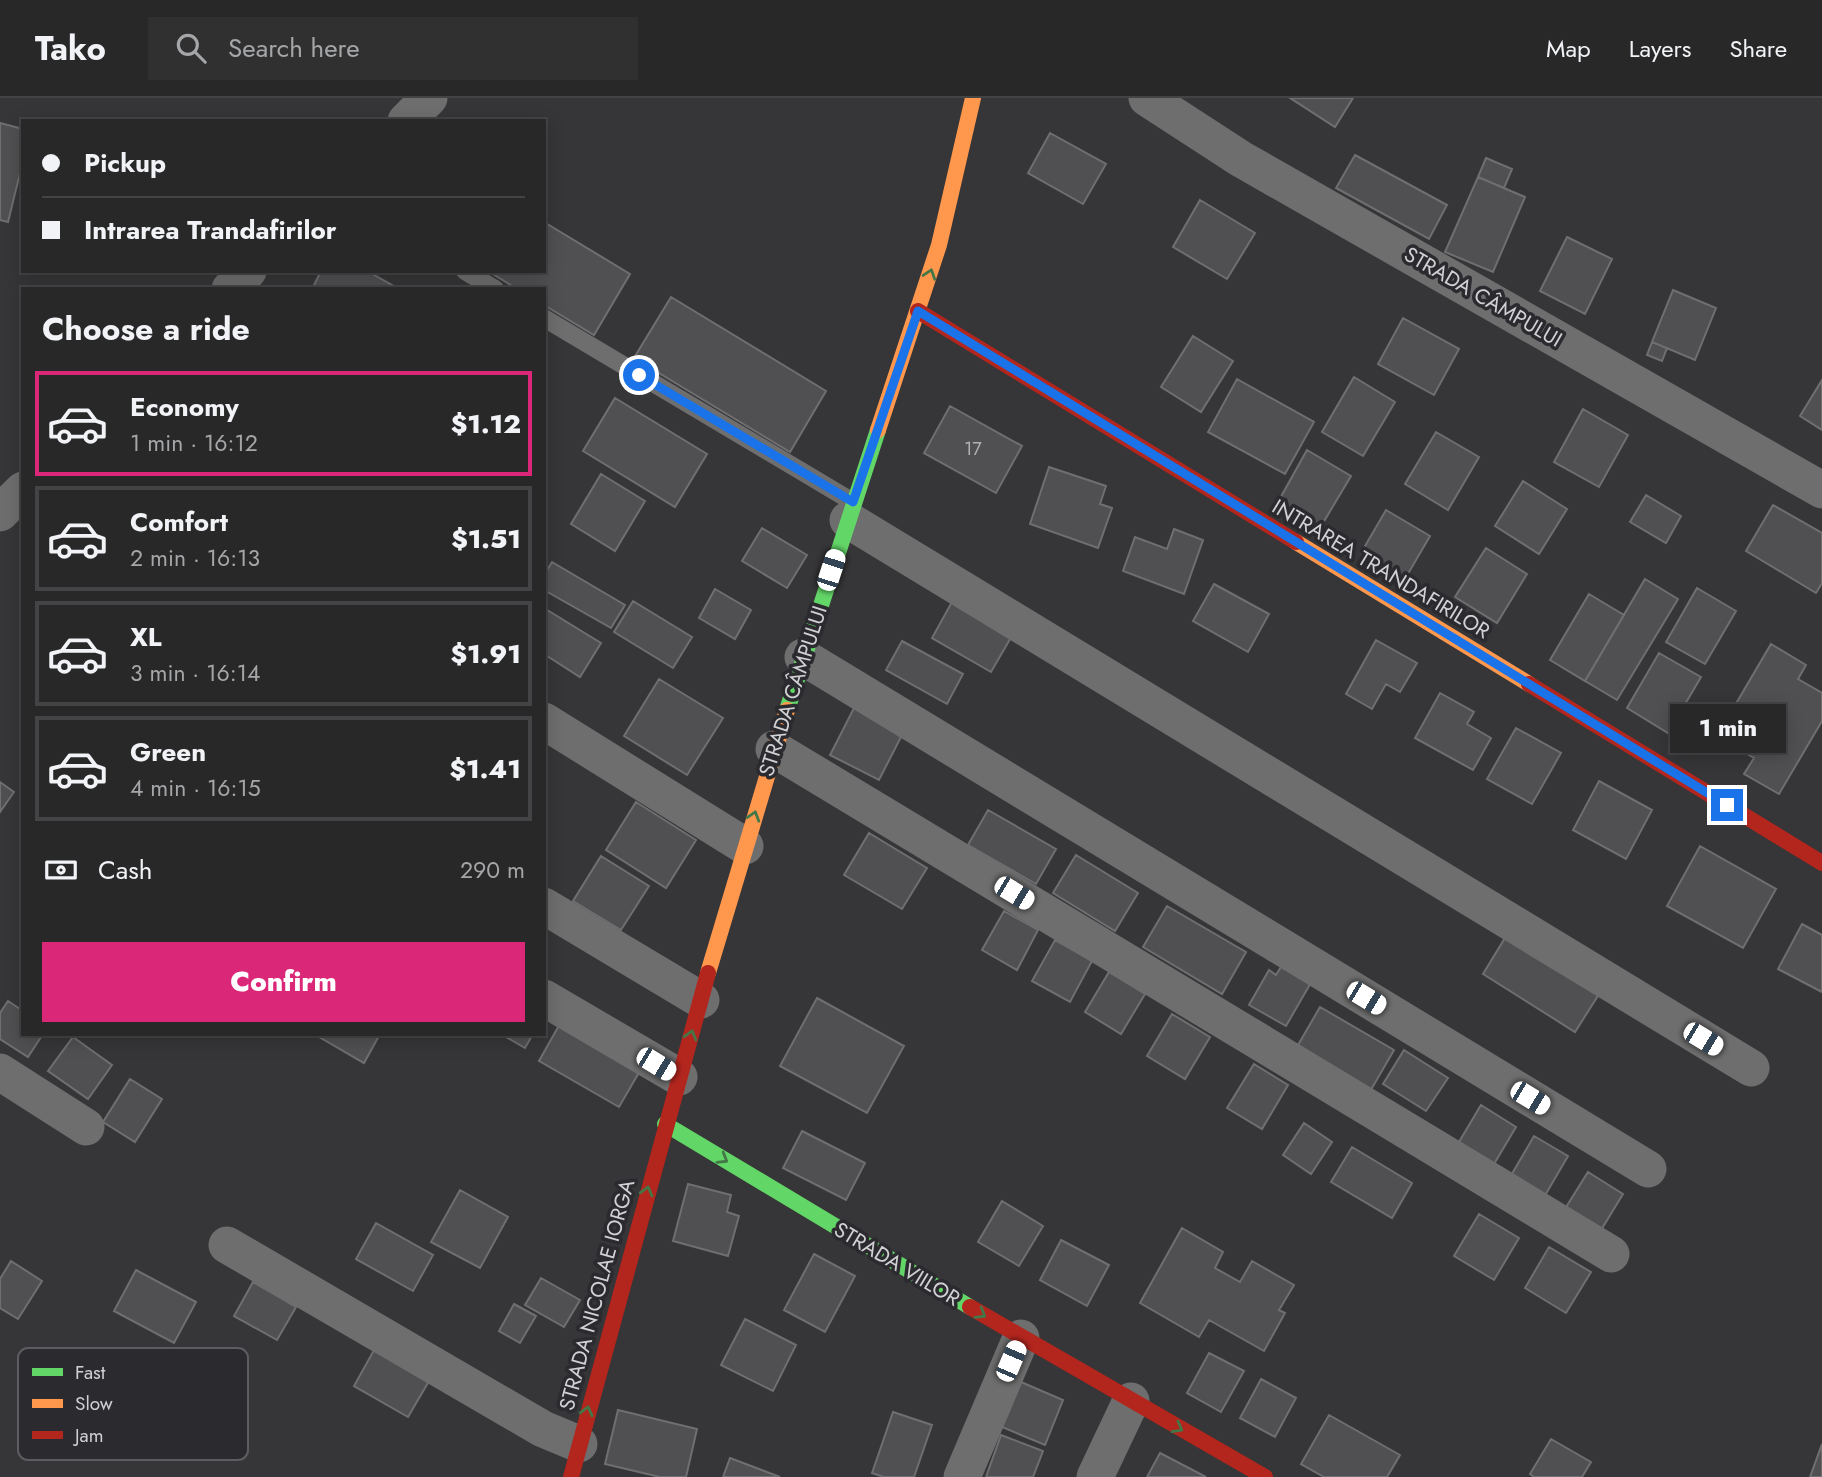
<!DOCTYPE html>
<meta charset="utf-8">
<style>
:root{--surface:#282829;--page:#303031;--text:#f1f3f6;--muted:#a5a6a8;--line:#444446;--accent:#db2777}
body{margin:0;font-family:Jost,sans-serif;background:var(--page);color:var(--text);height:100vh;display:flex;flex-direction:column;font-size:26px;white-space:nowrap}
*{box-sizing:border-box;margin:0}
p{font-size:23px;color:var(--muted)}
.icon{flex:none;width:38px;height:38px;fill:none;stroke:currentColor;stroke-width:2;stroke-linecap:round;stroke-linejoin:round}
.map{position:relative;flex:1;overflow:hidden}
.panel{position:absolute;left:21px;top:189px;width:525px;height:749px;display:flex;flex-direction:column;background:var(--surface);border-radius:0px;box-shadow:0 4px 18px #0003,0 0 0 2px var(--line)}
.panel>*{flex:none}
.guide{position:absolute;left:21px;top:21px;width:525px;height:154px;border-radius:0px;box-shadow:0 4px 18px #0003,0 0 0 2px var(--line);display:grid;align-content:center;height:154px;padding:0 21px;background:var(--surface)}
.end{position:absolute;width:32px;height:32px;margin:-16px;border:9px solid #1a73e8;background:#fff;box-shadow:0 0 0 4px #fff}
.from{border-radius:50%}
.bubble{position:absolute;height:49px;border-radius:0px;background:var(--surface);box-shadow:0 4px 18px #0003,0 0 0 2px var(--line);font-size:23px;font-weight:800;line-height:49px;text-align:center}
.car{position:absolute;width:21px;height:42px;margin:-21px -10px;border-radius:9px;box-shadow:0 0 5px 2px #0007;background:linear-gradient(#fff 24%,#345 0 40%,#fff 0 76%,#345 0 86%,#fff 0)}
.guide b{display:flex;align-items:center;gap:24px;height:66px;font-size:26px}
.guide b+b{border-top:2px solid var(--line)}
.guide i{width:18px;height:18px;background:var(--text)}
ul{padding:0;list-style:none}
li{display:flex;align-items:center;gap:21px;height:105px;margin:0 14px 10px;padding:0 7px;border:4px solid var(--line);border-radius:0px}
li div{flex:1}
li b{display:block;font-size:26px}
li em{font-style:normal;font-weight:800}
li.selected{border-color:var(--accent)}
li>.icon{width:63px;height:63px;stroke-width:1.5}
h2{padding:0 21px;font-size:32px;line-height:84px}
.pay{display:flex;align-items:center;gap:18px;height:77px;padding:0 21px;font-size:26px}
.pay p{margin-inline-start:auto}
.button{display:flex;gap:14px;margin-top:auto;padding:14px 21px}
.button a{flex:1;height:80px;border-radius:0px;background:var(--accent);color:#fff;font-size:28px;font-weight:800;line-height:80px;text-align:center}
header{display:flex;align-items:center;gap:42px;box-sizing:border-box;height:98px;padding:0 35px;background:var(--surface);border-bottom:2px solid var(--line)}
header strong{font-size:33px}
nav{display:flex;gap:38px;margin-inline-start:auto;font-size:24px}
.search{width:490px;height:63px;background:var(--page);display:flex;align-items:center;gap:18px;box-sizing:border-box;padding:0 24px;border-radius:0px;color:var(--muted);font-size:26px}
.map>svg:first-child{display:block}
.building{fill:#504f51;stroke:#6f6e70;stroke-width:2}
.lines{fill:none;stroke-linecap:round;stroke-linejoin:round}
.lane{stroke:#6e6e6f;stroke-width:18}
.street{stroke:#6e6e6f;stroke-width:37}
.fast{stroke:#63d668;stroke-width:16}
.slow{stroke:#ff974d;stroke-width:16}
.jam{stroke:#b3261e;stroke-width:16}
.oneway{stroke:#447748}
.route{stroke:#1a73e8;stroke-width:9}
.labels{text-anchor:middle;dominant-baseline:central;stroke-width:7;stroke-linejoin:round;paint-order:stroke}
.number-label{font-size:18px;fill:#b1b0b3}
.street-label{font-size:21px;fill:#d1d1d4;stroke:#2b2a2e}
.key{fill:#2b2a2e;stroke:#5d5c60;stroke-width:2}
.key-label{font-size:19px;fill:#d1d1d4}
</style>
<header>
<strong>Tako</strong>
<div class="search"><svg class="icon" aria-label="search" viewBox="0 0 24 24"><circle cx="10" cy="10" r="6"/><path d="M15 15l6 6"/></svg>Search here</div>
<nav><a>Map</a><a>Layers</a><a>Share</a></nav>
</header>
<div class="map">
<svg width="1822" height="1379" viewBox="0 0 1822 1379">
<rect width="100%" height="100%" fill="#363537"/>
<path class="building" d="M1290 0H1353L1335 29Z
M0 25 23 31V63L8 124 0 122Z
M1050 35 1106 66 1083 106 1028 75Z
M1355 57 1447 107 1429 141 1336 90Z
M1486 60 1512 71 1504 90 1478 79Z
M1478 79 1525 99 1493 174 1445 154Z
M1200 102 1255 135 1227 181 1173 149Z
M544 124 630 176 594 237 544 207V191H517L488 173H544Z
M1567 139 1612 161 1585 216 1540 193Z
M321 173H367L399 191H312Z
M1673 192 1716 210 1695 262 1652 244Z
M671 199 826 293 790 354 634 260Z
M1403 220 1459 251 1434 297 1378 266Z
M1193 238 1233 263 1201 314 1161 289Z
M1652 244 1667 250 1662 263 1647 257Z
M1354 279 1395 304 1363 358 1322 334Z
M1237 281 1314 324 1285 376 1208 334Z
M1822 282V332L1800 318Z
M615 300 707 356 675 409 583 353Z
M950 308 1022 348 996 395 924 355Z
M1583 311 1628 337 1599 389 1554 364Z
M1436 334 1479 359 1448 412 1405 386Z
M1307 352 1351 378 1320 430 1278 404Z
M1049 369 1106 388 1100 406 1112 410 1098 450 1030 426Z
M601 376 645 403 615 453 571 426Z
M1523 383 1567 411 1539 456 1495 428Z
M1646 397 1681 418 1666 445 1630 424Z
M1773 407 1822 435V485L1816 495 1746 453Z
M1386 412 1430 438 1405 481 1361 455Z
M762 430 807 457 787 490 742 463Z
M1174 431 1203 442 1184 496 1123 473 1135 439 1167 451Z
M1486 450 1527 476 1497 525 1455 499Z
M552 464 625 507 611 530 544 492V477Z
M1645 481 1678 501 1617 602 1585 583Z
M1214 486 1269 516 1248 554 1193 523Z
M1697 490 1736 513 1705 566 1666 544Z
M715 491 751 512 735 541 699 520Z
M1589 496 1624 517 1585 583 1550 562Z
M953 502 1013 536 991 574 932 540Z
M633 503 692 539 673 570 614 534Z
M544 510 601 545 580 579 544 556Z
M1376 542 1417 565 1400 594 1386 586 1372 611 1346 596Z
M902 543 963 576 947 606 886 572Z
M1771 546 1806 567 1798 581 1822 595V623L1779 696 1744 676 1754 660 1717 638Z
M1659 555 1701 579 1668 635 1627 610Z
M659 581 723 620 687 677 624 638Z
M1440 595 1474 614 1467 626 1491 640 1473 672 1415 640Z
M854 610 903 635 879 682 830 657Z
M1516 630 1561 655 1532 706 1487 681Z
M1599 683 1652 712 1626 761 1573 732Z
M0 684 14 694 0 714Z
M636 704 696 742 666 790 606 752Z
M988 712 1056 751 1036 786 968 747Z
M869 735 927 770 902 811 844 777Z
M1700 748 1776 791 1743 850 1667 808Z
M1076 757 1138 795 1115 833 1053 795Z
M601 758 649 788 621 832 573 803Z
M1167 808 1246 854 1222 896 1143 849Z
M1004 813 1038 832 1017 872 982 852Z
M1802 826 1822 837V894L1778 871Z
M1508 835 1601 893 1575 934 1483 876Z
M1055 842 1092 863 1070 904 1032 883Z
M1284 864 1313 881 1286 928 1249 907 1269 872 1276 877Z
M1109 874 1145 896 1121 936 1085 914Z
M817 900 904 948 867 1015 780 968Z
M8 903 23 913V936H43L28 959 0 941V915Z
M1320 909 1394 952 1368 997 1294 954Z
M1172 916 1210 939 1185 981 1147 958Z
M561 924 641 971 619 1009 539 963Z
M314 936H380L364 965Z
M501 936H533L525 950Z
M73 939 112 967 88 1001 48 973Z
M1404 952 1448 980 1426 1013 1383 986Z
M1254 966 1288 987 1262 1031 1227 1010Z
M130 981 162 1001 135 1044 103 1024Z
M1481 1007 1516 1029 1491 1071 1456 1049Z
M1304 1025 1332 1044 1311 1076 1283 1057Z
M802 1033 865 1065 846 1102 783 1070Z
M1534 1038 1568 1058 1543 1101 1509 1081Z
M1352 1049 1412 1085 1392 1120 1331 1084Z
M1588 1074 1623 1096 1598 1137 1563 1114Z
M688 1086 731 1097 727 1114 739 1118 728 1158 673 1143Z
M460 1092 508 1119 480 1170 431 1144Z
M1002 1103 1043 1128 1019 1168 978 1144Z
M1479 1116 1519 1140 1494 1182 1454 1158Z
M376 1125 433 1157 413 1193 356 1161Z
M1182 1130 1223 1154 1215 1170 1240 1184 1252 1163 1294 1187 1279 1212 1285 1215 1264 1253 1209 1222 1199 1239 1140 1205Z
M1061 1142 1109 1167 1087 1208 1040 1182Z
M1549 1149 1591 1174 1566 1215 1525 1190Z
M814 1156 855 1178 825 1234 784 1212Z
M11 1163 42 1183 18 1221 0 1210V1181Z
M136 1172 196 1204 174 1245 114 1213Z
M541 1180 580 1202 564 1229 525 1207Z
M253 1184 296 1209 277 1242 234 1218Z
M514 1206 536 1218 520 1245 499 1233Z
M745 1221 796 1247 773 1293 721 1267Z
M374 1252 429 1283 408 1319 354 1288Z
M1209 1255 1244 1273 1221 1314 1187 1295Z
M1261 1281 1296 1300 1275 1339 1240 1320Z
M1021 1284 1063 1302 1045 1347 1002 1329Z
M618 1312 697 1331 686 1379H660L605 1366Z
M893 1314 932 1327 914 1379H884L872 1375Z
M1329 1317 1400 1357 1387 1379H1324L1301 1366Z
M1001 1337 1043 1353 1033 1379H986Z
M1551 1341 1591 1364 1582 1379H1534L1530 1376Z
M1822 1346V1379H1810Z
M1160 1355 1206 1379H1147Z
M730 1360 780 1379H723Z"/>
<g class="lines">
<path class="lane" d="M465 173 495 191
M544 220 853 404"/>
<path class="street" d="M1147 0 1241 61 1822 392
M406 23 429 0
M230 191 248 173
M0 415 23 392
M848 422 1751 970
M803 559 1648 1071
M544 623 745 748
M774 651 1611 1156
M544 808 701 902
M544 900 679 979
M0 974 86 1029
M227 1147 543 1331 579 1346
M962 1379 1021 1240
M1095 1379 1131 1303"/>
<path class="fast" d="M787 612 878 332
M665 1026 970 1209"/>
<path class="slow" d="M878 332 939 147 973 0
M1296 444 1529 586
M708 875 787 612"/>
<path class="jam" d="M918 213 1296 444
M1529 586 1822 765
M970 1209 1265 1379
M571 1379 708 875"/>
</g>
<defs><path id="oneway-chevron" d="M-2-3.5L2.5 0L-2 3.5" fill="none" stroke-width="1.6" stroke-linecap="round" stroke-linejoin="round" transform="scale(1.75)"/></defs>
<g class="oneway">
<use href="#oneway-chevron" transform="translate(930 176) rotate(-72)"/>
<use href="#oneway-chevron" transform="translate(754 718) rotate(-73)"/>
<use href="#oneway-chevron" transform="translate(691 937) rotate(-74)"/>
<use href="#oneway-chevron" transform="translate(723 1061) rotate(31)"/>
<use href="#oneway-chevron" transform="translate(647 1093) rotate(-75)"/>
<use href="#oneway-chevron" transform="translate(981 1216) rotate(31)"/>
<use href="#oneway-chevron" transform="translate(587 1313) rotate(-76)"/>
<use href="#oneway-chevron" transform="translate(1178 1330) rotate(29)"/>
</g>
<g class="lines">
<path class="route" d="M639 277 853 404 918 213 1727 707"/>
</g>
<g class="labels">
<g class="number-label">
<text x="973" y="351">17</text>
</g>
<g class="street-label">
<text transform="translate(1483 199) rotate(30)">STRADA CÂMPULUI</text>
<text transform="translate(1381 471) rotate(31)">INTRAREA TRANDAFIRILOR</text>
<text transform="translate(793 593) rotate(-72)">STRADA CÂMPULUI</text>
<text transform="translate(897 1166) rotate(31)">STRADA VIILOR</text>
<text transform="translate(597 1197) rotate(-75)">STRADA NICOLAE IORGA</text>
</g>
</g>
<rect x="18" y="1250" width="230" height="112" rx="10" class="key"/>
<rect x="32" y="1270" width="31" height="8" fill="#63d668"/>
<rect x="32" y="1301" width="31" height="9" fill="#ff974d"/>
<rect x="32" y="1333" width="31" height="8" fill="#b3261e"/>
<g class="key-label">
<text x="75" y="1281">Fast</text>
<text x="75" y="1312">Slow</text>
<text x="75" y="1344">Jam</text>
</g>
</svg>
<i class="end from" style="left:639px;top:277px"></i>
<i class="end" style="left:1727px;top:707px"></i>
<div class="bubble" style="left:1670px;top:606px;width:116px">1 min</div>
<i class="car" style="left:831px;top:472px;rotate:18deg"></i>
<i class="car" style="left:1014px;top:795px;rotate:121deg"></i>
<i class="car" style="left:1366px;top:900px;rotate:121deg"></i>
<i class="car" style="left:1703px;top:941px;rotate:121deg"></i>
<i class="car" style="left:656px;top:966px;rotate:121deg"></i>
<i class="car" style="left:1530px;top:1000px;rotate:121deg"></i>
<i class="car" style="left:1011px;top:1263px;rotate:23deg"></i>
<div class="guide">
<b><i class="from"></i>Pickup</b>
<b><i></i>Intrarea Trandafirilor</b>
</div>
<section class="panel">
<h2>Choose a ride</h2>
<ul>
<li class="selected"><svg class="icon" aria-label="car" viewBox="0 0 24 24"><path d="M5 17H2v-5l4-1 3-4h7l3 4 3 1v5h-3M9 17h6M6 11h13"/><circle cx="7" cy="17" r="2"/><circle cx="17" cy="17" r="2"/></svg><div><b>Economy</b><p>1 min · 16:12</p></div><em>$1.12</em></li>
<li><svg class="icon" aria-label="car" viewBox="0 0 24 24"><path d="M5 17H2v-5l4-1 3-4h7l3 4 3 1v5h-3M9 17h6M6 11h13"/><circle cx="7" cy="17" r="2"/><circle cx="17" cy="17" r="2"/></svg><div><b>Comfort</b><p>2 min · 16:13</p></div><em>$1.51</em></li>
<li><svg class="icon" aria-label="car" viewBox="0 0 24 24"><path d="M5 17H2v-5l4-1 3-4h7l3 4 3 1v5h-3M9 17h6M6 11h13"/><circle cx="7" cy="17" r="2"/><circle cx="17" cy="17" r="2"/></svg><div><b>XL</b><p>3 min · 16:14</p></div><em>$1.91</em></li>
<li><svg class="icon" aria-label="car" viewBox="0 0 24 24"><path d="M5 17H2v-5l4-1 3-4h7l3 4 3 1v5h-3M9 17h6M6 11h13"/><circle cx="7" cy="17" r="2"/><circle cx="17" cy="17" r="2"/></svg><div><b>Green</b><p>4 min · 16:15</p></div><em>$1.41</em></li>
</ul>
<div class="pay"><svg class="icon" aria-label="cash" viewBox="0 0 24 24"><path d="M3 7h18v10H3z"/><circle cx="12" cy="12" r="2"/></svg>Cash<p>290 m</p></div>
<div class="button"><a>Confirm</a></div>
</section>
</div>
